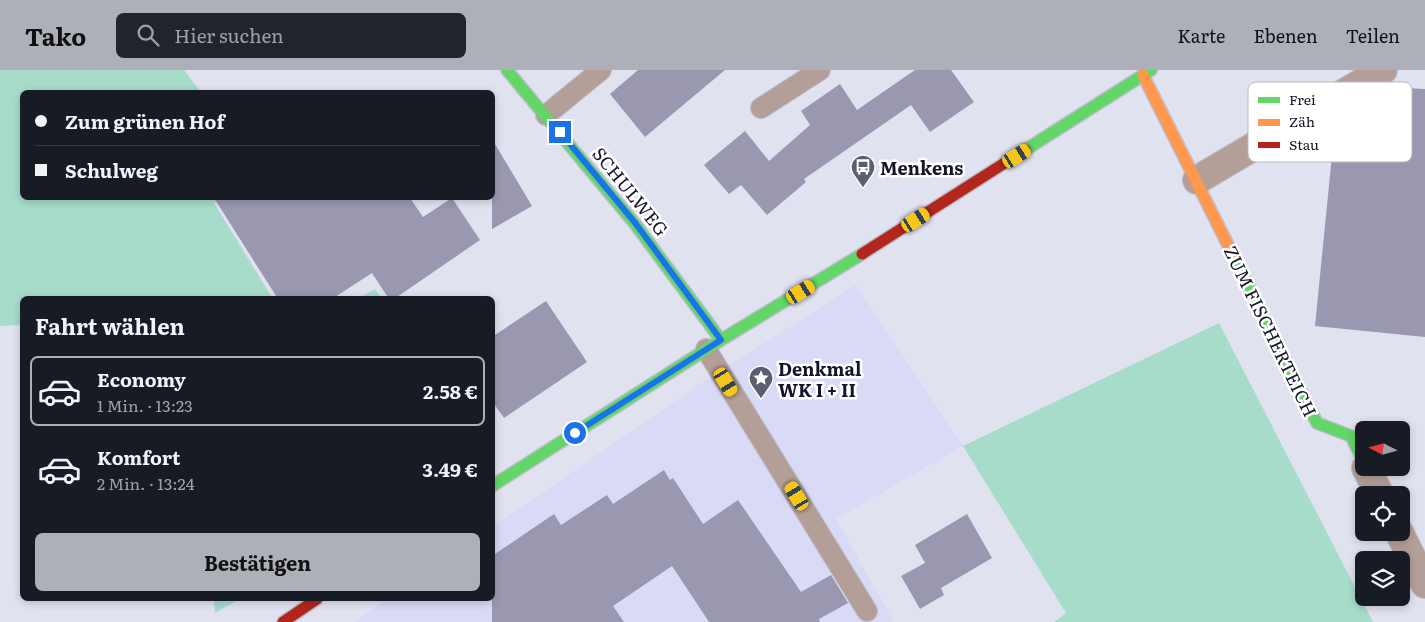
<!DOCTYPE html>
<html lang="de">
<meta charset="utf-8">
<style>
:root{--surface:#171b24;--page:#20242c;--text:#f1f3f6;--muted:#9ea1a6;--line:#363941;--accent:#aeb0b9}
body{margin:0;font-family:Literata,serif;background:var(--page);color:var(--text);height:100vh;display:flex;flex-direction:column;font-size:19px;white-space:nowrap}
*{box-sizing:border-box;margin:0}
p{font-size:16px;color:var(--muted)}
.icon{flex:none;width:28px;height:28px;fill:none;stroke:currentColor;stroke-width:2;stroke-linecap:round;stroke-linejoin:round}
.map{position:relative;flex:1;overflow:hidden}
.drawer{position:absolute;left:20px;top:226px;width:475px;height:305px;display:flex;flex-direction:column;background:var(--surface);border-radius:8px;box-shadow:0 2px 8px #0003}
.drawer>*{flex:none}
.guide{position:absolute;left:20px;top:20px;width:475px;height:110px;border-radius:8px;box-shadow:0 2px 8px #0003;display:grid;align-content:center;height:110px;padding:0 15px;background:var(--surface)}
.needle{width:32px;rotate:276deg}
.controls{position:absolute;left:1355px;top:351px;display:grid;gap:10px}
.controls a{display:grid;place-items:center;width:55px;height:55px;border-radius:8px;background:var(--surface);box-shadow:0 2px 8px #0003;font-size:25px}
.end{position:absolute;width:22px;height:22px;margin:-11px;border:6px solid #1a73e8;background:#fff;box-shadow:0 0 0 2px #fff}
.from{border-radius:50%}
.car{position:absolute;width:15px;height:30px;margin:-15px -8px;border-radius:6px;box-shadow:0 0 4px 1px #0007;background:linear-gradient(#f5c518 24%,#345 0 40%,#f5c518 0 76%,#345 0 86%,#f5c518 0)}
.guide b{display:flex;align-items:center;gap:18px;height:48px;font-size:19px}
.guide b+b{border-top:1px solid var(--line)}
.guide i{width:12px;height:12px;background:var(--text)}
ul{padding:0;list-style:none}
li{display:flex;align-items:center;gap:15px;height:70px;margin:0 10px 8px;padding:0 5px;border:2px solid transparent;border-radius:8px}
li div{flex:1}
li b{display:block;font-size:19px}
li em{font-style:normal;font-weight:700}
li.current{border-color:var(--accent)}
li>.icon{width:45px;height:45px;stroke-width:1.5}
h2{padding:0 15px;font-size:22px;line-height:60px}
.button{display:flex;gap:10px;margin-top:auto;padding:10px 15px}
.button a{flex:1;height:58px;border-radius:8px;background:var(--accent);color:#111;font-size:20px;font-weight:700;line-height:58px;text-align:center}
header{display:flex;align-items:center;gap:30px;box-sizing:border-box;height:70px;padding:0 25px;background:var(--accent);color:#111}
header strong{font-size:24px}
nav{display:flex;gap:28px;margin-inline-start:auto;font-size:18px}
.search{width:350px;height:45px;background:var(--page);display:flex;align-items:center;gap:12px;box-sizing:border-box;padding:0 18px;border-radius:8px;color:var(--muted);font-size:19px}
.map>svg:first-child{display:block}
.built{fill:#d8daf6}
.green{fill:#a8dcca}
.building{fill:#9a98b1}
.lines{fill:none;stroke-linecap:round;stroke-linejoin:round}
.lane-casing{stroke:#bdbecb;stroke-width:22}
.street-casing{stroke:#bdbecb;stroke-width:30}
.fast-casing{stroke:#bdbecb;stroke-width:14}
.slow-casing{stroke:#bdbecb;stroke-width:14}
.jam-casing{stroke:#bdbecb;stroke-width:14}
.lane{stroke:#b49f98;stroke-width:20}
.street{stroke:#b49f98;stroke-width:28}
.fast{stroke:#63d668;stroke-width:11}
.slow{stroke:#ff974d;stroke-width:11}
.jam{stroke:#b3261e;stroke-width:11}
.route{stroke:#1a73e8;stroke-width:6}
.labels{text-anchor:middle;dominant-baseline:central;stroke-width:5;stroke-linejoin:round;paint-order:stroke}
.poi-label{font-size:18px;font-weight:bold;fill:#15152a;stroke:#fff;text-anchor:start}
.street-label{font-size:18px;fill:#15152a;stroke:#fff}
.key{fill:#fff;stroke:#b9b9bf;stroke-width:1}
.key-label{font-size:14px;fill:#15152a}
</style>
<header>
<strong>Tako</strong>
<div class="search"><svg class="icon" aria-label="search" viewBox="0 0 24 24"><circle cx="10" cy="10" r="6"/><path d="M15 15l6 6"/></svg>Hier suchen</div>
<nav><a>Karte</a><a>Ebenen</a><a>Teilen</a></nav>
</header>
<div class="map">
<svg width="1425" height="552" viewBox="0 0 1425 552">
<rect width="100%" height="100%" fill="#e1e2ef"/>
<path class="built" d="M856 215 963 376 836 449 894 552H354L388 529H492L493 457 694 318Z"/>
<path class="green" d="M0 0H184L201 22H22V128H222L214 133 273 229H22V255L0 256Z
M375 219 382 229H358Z
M1219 253 1373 552H1054L1066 543 963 376Z
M214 529H240L215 543Z"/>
<path class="building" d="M638 0H725L645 67 610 24Z
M915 0H951L974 32 930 62 911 35 804 109 806 112 767 145 741 115 729 124 704 95 745 61 769 91 810 55 801 41 840 14 857 40Z
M1405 18 1425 19V267L1315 256 1333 75 1398 82Z
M492 69 532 136 492 159Z
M214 128H410L423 147 452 128 480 170 394 229H389L372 203 332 229H278Z
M546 231 587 292 504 348 492 331V267Z
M664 400 670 410 673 408 703 454 738 430 801 522 831 505 848 533 819 549 820 552H709L672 496 613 536 624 552H492V486L554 444 561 455 607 425 613 434Z
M967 444 992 488 941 518 944 525 920 539 901 506 925 493 915 475Z"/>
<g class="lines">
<defs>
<path id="lane" d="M761 38 820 0
M546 45 601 0
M706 279 867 541"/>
<path id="street" d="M1197 110 1383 0
M1366 398 1380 425
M1399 462 1425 514"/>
<path id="fast" d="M507 0 635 154 721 270
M1025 80 1151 0
M1232 183 1317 353 1351 366 1364 392
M492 416 721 270 862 184"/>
<path id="slow" d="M1143 5 1232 183"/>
<path id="jam" d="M862 184 1025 80
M283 552 317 529"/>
</defs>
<use href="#lane" class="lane-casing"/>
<use href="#street" class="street-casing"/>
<use href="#fast" class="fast-casing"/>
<use href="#slow" class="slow-casing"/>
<use href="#jam" class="jam-casing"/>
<use href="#lane" class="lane"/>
<use href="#street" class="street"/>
<use href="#fast" class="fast"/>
<use href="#slow" class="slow"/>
<use href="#jam" class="jam"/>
</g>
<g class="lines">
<path class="route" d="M560 62 636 154 721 270 575 363"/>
</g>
<defs>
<symbol id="bus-pin" viewBox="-11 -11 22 30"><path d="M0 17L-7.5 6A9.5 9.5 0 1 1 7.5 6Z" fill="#5c5d6f" stroke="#fff"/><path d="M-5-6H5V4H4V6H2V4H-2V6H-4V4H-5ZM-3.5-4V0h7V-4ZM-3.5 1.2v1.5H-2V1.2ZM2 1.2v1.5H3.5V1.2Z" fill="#fff"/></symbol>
<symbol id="sight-pin" viewBox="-11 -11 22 30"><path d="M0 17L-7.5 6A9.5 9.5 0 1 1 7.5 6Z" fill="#5c5d6f" stroke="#fff"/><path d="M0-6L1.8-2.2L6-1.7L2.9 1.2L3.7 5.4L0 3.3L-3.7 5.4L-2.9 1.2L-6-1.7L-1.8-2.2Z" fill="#fff"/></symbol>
</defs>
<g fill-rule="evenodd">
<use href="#bus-pin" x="849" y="83" width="28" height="38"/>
<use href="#sight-pin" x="747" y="294" width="28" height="38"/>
</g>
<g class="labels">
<g class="poi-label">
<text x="880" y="97">Menkens</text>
<text x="778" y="298">Denkmal<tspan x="778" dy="21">WK I + II</tspan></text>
</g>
<g class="street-label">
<text transform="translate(631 121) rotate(51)">SCHULWEG</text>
<text transform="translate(1271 261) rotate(64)">ZUM FISCHERTEICH</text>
</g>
</g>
<rect x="1248" y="12" width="164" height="80" rx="8" class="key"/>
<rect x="1258" y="27" width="22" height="6" fill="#63d668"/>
<rect x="1258" y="49" width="22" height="7" fill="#ff974d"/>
<rect x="1258" y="72" width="22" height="6" fill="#b3261e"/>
<g class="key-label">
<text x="1289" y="35">Frei</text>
<text x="1289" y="57">Zäh</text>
<text x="1289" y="80">Stau</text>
</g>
</svg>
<div class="controls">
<a><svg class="needle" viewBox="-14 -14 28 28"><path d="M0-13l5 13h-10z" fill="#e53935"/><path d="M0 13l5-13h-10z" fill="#9ea1a6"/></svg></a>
<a><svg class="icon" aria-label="locate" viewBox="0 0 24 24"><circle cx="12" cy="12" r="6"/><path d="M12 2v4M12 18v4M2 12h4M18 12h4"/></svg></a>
<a><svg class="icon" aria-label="layers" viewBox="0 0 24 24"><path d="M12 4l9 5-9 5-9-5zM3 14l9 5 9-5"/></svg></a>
</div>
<i class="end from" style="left:575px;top:363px"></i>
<i class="end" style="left:560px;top:62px"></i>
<i class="car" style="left:1017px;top:86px;rotate:58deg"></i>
<i class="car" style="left:916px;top:150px;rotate:58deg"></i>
<i class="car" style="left:801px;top:222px;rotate:59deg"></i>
<i class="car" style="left:726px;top:312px;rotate:149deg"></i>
<i class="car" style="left:797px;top:426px;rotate:329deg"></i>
<div class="guide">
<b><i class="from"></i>Zum grünen Hof</b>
<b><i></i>Schulweg</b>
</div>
<section class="drawer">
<h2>Fahrt wählen</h2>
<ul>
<li class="current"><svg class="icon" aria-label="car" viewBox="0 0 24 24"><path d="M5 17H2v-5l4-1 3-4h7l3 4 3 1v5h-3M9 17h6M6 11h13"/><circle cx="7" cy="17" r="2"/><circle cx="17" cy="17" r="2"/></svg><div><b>Economy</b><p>1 Min. · 13:23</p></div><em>2.58 €</em></li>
<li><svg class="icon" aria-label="car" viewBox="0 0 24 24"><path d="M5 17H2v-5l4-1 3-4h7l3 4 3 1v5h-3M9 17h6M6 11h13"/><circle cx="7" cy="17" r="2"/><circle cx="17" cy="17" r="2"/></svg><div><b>Komfort</b><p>2 Min. · 13:24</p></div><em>3.49 €</em></li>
</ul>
<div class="button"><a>Bestätigen</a></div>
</section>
</div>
